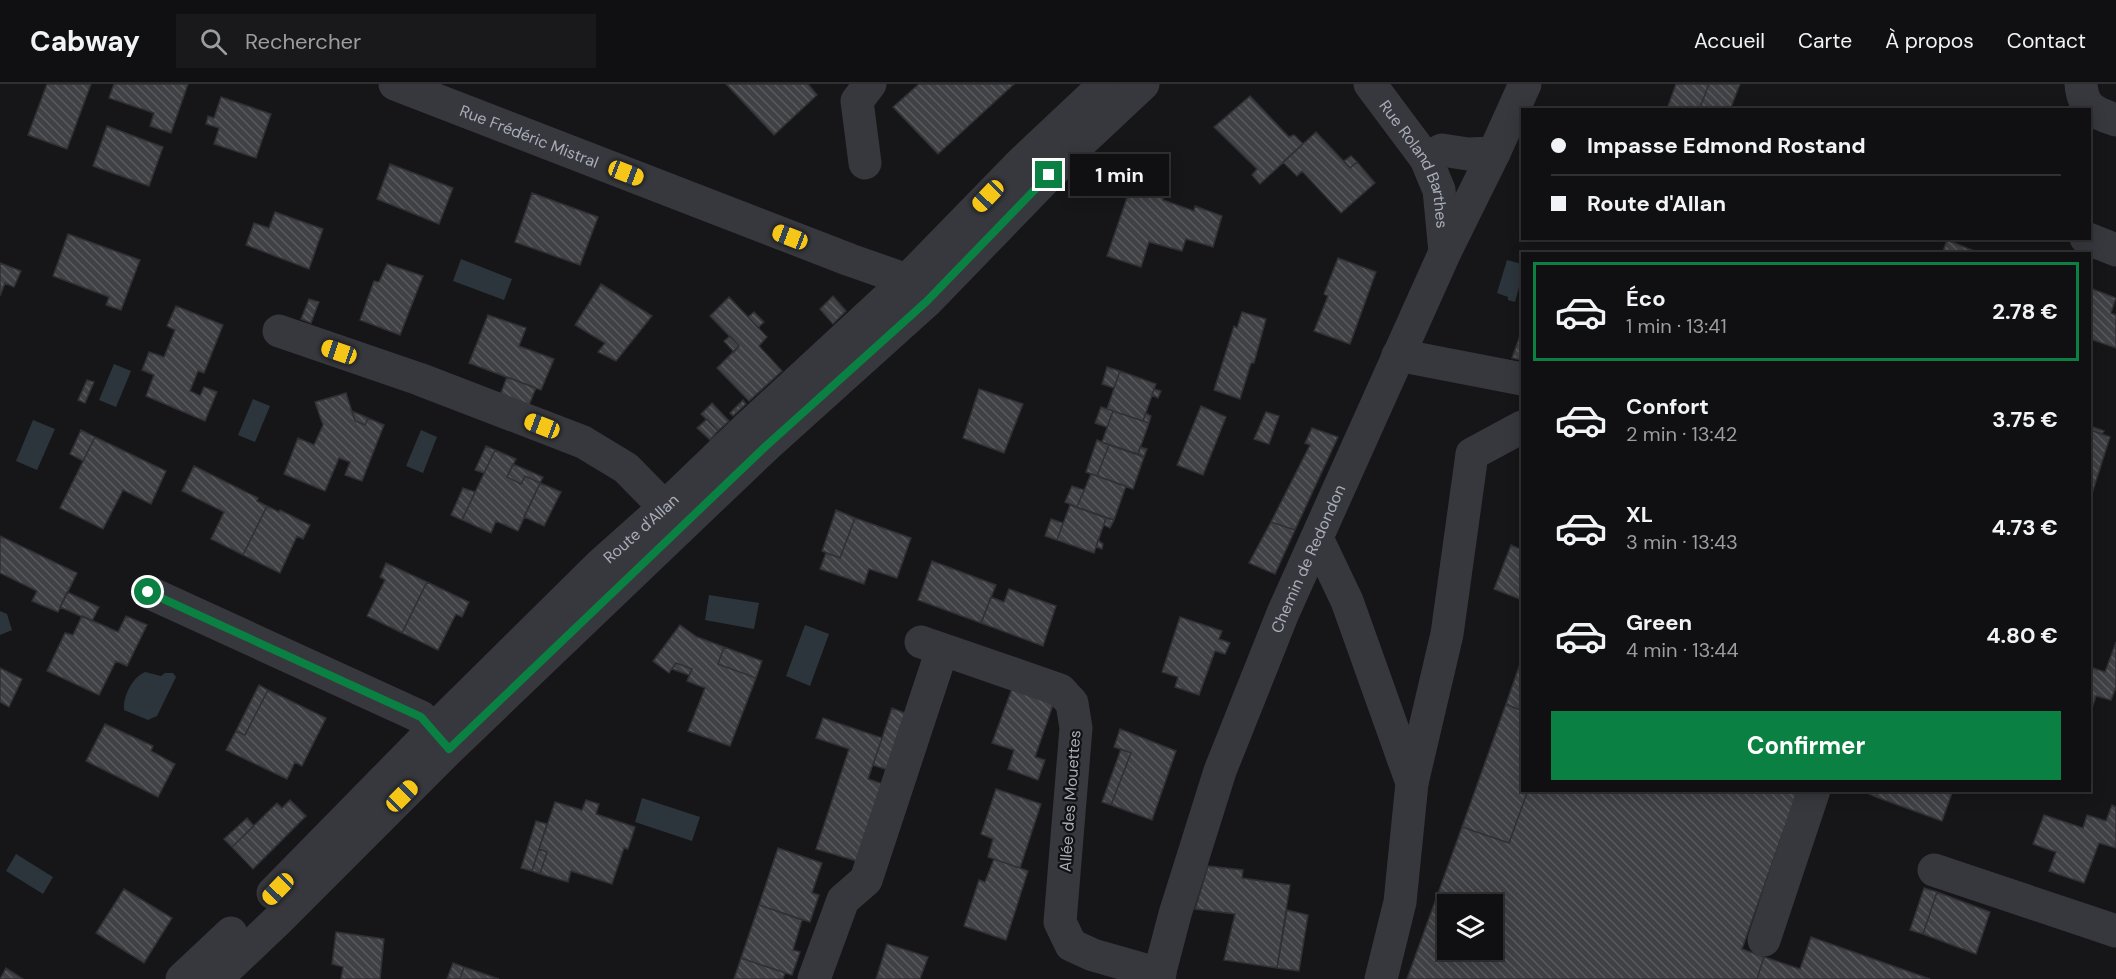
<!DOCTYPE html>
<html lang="fr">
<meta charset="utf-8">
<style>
:root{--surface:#101012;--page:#19191b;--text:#f1f3f6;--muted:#9c9d9f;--line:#303032;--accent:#0b8043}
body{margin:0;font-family:"DM Sans",sans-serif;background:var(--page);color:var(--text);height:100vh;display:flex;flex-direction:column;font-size:22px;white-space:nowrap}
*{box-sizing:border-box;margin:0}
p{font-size:20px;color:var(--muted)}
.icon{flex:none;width:33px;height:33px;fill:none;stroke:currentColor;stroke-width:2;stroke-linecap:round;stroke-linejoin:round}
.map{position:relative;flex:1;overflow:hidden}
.sheet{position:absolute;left:1521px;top:168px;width:570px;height:540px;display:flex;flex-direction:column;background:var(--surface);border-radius:0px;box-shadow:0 3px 15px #0003,0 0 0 2px var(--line)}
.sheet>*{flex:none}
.hud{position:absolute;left:1521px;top:24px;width:570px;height:132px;border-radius:0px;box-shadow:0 3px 15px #0003,0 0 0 2px var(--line);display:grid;align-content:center;height:132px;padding:0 30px;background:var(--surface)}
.buttons{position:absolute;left:1437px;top:810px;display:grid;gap:12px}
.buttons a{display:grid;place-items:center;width:66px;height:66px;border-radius:0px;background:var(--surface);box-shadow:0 3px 15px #0003,0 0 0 2px var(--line);font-size:30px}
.end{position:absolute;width:27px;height:27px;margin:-14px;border:8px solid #0b8043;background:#fff;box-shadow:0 0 0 3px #fff}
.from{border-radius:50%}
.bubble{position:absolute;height:42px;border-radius:0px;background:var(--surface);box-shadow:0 3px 15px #0003,0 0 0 2px var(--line);font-size:20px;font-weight:700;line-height:42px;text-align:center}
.car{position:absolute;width:18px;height:36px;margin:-18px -9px;border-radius:8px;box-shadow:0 0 4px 2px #0007;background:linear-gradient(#f5c518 24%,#345 0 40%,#f5c518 0 76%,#345 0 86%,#f5c518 0)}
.hud b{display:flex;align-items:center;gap:21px;height:57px;font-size:22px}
.hud b+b{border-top:2px solid var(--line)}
.hud i{width:15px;height:15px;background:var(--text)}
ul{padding:10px 0 0;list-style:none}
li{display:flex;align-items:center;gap:18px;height:99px;margin:0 12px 9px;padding:0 18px;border:3px solid transparent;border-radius:0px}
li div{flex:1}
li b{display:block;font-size:22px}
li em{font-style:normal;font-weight:700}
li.selected{border-color:var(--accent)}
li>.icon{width:54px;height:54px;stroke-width:1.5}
.button{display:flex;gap:12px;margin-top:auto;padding:12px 30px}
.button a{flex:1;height:69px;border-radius:0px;background:var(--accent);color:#fff;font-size:24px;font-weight:700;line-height:69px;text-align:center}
header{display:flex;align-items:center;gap:36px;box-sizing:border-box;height:84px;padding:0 30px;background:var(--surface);border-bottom:2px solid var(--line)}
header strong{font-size:28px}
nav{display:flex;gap:33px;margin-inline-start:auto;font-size:21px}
.search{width:420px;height:54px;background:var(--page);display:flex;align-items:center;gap:15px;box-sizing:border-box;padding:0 21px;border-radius:0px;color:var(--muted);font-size:22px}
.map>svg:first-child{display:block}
.water{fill:#2c353c}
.building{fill:url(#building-back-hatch);stroke:#303034;stroke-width:1.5;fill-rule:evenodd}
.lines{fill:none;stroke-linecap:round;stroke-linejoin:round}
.minor{stroke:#37383d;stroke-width:33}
.route{stroke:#0b8043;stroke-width:8}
.labels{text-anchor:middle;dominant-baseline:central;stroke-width:4.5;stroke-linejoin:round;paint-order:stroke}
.street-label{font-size:16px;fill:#a8adb8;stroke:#111113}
</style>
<header>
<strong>Cabway</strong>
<div class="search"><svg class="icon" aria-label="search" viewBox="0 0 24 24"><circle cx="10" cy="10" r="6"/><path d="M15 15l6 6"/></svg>Rechercher</div>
<nav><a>Accueil</a><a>Carte</a><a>À propos</a><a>Contact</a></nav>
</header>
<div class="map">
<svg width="2116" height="895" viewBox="0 0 2116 895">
<defs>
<pattern id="building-back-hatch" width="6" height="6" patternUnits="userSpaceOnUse" patternTransform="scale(1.5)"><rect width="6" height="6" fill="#404145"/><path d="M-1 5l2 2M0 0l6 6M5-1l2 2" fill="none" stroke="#595a5e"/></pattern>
</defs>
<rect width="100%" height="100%" fill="#161618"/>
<path class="water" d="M461 175 512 195 504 216 453 197Z
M1507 176 1522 180V192L1515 218 1508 216V213L1497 209Z
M114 280 131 287 116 323 99 316Z
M253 315 270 322 255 358 238 351Z
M33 336 55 345 37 386 16 377Z
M421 346 437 353 423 389 406 382Z
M709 511 759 519 754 545 705 536Z
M0 527 7 530 12 546 0 551Z
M805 541 829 550 810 602 786 592Z
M145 588 161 592 165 589H173L176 593 157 632 148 636 124 626C123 612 132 594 145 588Z
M642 714 700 733 692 757 635 738Z
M16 770 53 793 43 810 6 787Z"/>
<path class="building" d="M47 0H91L67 65 28 51Z
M114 0H188L171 49 150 42 154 29 109 14Z
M726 0H808L817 11 774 51Z
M919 0H1014L938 70 893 23Z
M1676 0H1709L1699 26 1667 25Z
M1709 0H1740L1730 26H1699Z
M1250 12 1289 53 1294 51 1303 60 1260 100 1252 91 1257 85 1214 43Z
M221 13 271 30 256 74 214 60 219 44 206 40 208 32 214 34Z
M107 42 163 63 149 102 93 82Z
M1316 48 1350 84 1357 78 1375 99 1341 129 1302 87 1297 92 1283 78Z
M1351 72 1357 78 1350 84 1344 77Z
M390 80 453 104 439 140 377 115Z
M1131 102 1163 112V116L1194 127 1195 122 1222 132 1213 163 1186 155 1182 167 1149 158 1141 183 1107 172Z
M532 109 598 133 580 181 515 158Z
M275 128 323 145 309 185 246 161 254 139 269 144Z
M68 150 140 176 121 226 106 221 109 213 53 192Z
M1947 156 1982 170H1942Z
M1338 174 1376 188 1350 260 1314 247 1328 212 1324 210Z
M0 179 21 187 14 203 5 199 0 212Z
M387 180 423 192 400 251 360 236 374 197 379 198Z
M601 200 652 232 616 277 598 268 605 259 575 241Z
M2090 204 2116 214 2111 229 2116 231V264L2090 255Z
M833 212 846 227 833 240 820 225Z
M729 213 767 253 759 262 782 287 749 317 717 284 739 262 710 232Z
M309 215 319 218 311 239 301 235Z
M176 222 223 241 204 289 198 287 190 307 200 312 204 303 217 308 205 337 146 312 154 291 142 286 149 268 164 273 175 246 167 242Z
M754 228 764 238 758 244 748 233Z
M1242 228 1266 235 1254 279H1251L1240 315 1214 306 1234 242 1237 244Z
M488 231 526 244 519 262 554 275 541 306 469 279Z
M1522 246V276L1512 274Z
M730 252 739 262 734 268 724 257Z
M1107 283 1120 287 1114 304 1102 300Z
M1120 287 1156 300 1143 337 1107 325Z
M507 293 536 304 527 326 499 314Z
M87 296 94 298 85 319 78 316Z
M979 305 1023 320 1004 369 963 354Z
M1154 305 1161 307 1158 314 1152 311Z
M346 309 355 337 365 341 368 334 384 341 362 397 345 391 350 378 339 374 325 407 284 390 298 354 314 361 323 341 315 318Z
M743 316 746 320 733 332 730 329Z
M712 319 729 337 718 347 701 330Z
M1201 322 1226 333 1203 391 1177 381Z
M1101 323 1113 327 1107 343 1095 339Z
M352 327 368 334 365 341 355 337Z
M1113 327 1149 339 1138 370 1102 358Z
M1266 328 1279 332 1269 360 1254 355Z
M1146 329 1151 332 1149 339 1143 337Z
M707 335 718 347 710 356 697 344Z
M2090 342 2104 347 2102 350 2090 346Z
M1312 344 1338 353 1295 446 1271 438 1310 361 1305 359Z
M81 346 95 353 83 377 70 370Z
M2090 346 2110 353 2090 416Z
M95 353 166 387 151 420 123 406 103 445 60 424Z
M1097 356 1109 361 1097 392 1086 388Z
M1109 361 1144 373 1133 405 1097 392Z
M486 362 495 366 484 389 475 386Z
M1140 363 1147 365 1144 373 1138 370Z
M495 366 516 375 507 393 521 400 525 392 540 399 518 447 496 437 491 449 462 436Z
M513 380 543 393 540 399 525 392 521 400 507 393Z
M194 382 258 414 257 417 267 422 243 471 211 455 224 428 182 407Z
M1091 390 1126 402 1114 436 1077 423Z
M540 399 561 408 544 442 524 433Z
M1072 402 1084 406 1077 423 1065 418Z
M463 404 475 408 462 436 451 431Z
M1070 421 1106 434 1094 469 1057 456Z
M267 422 279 428 280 426 310 441 303 455 297 452 280 489 243 471Z
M836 426 855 434 840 474 822 467Z
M855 434 911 454 897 494 869 485 864 500 820 485 826 469 840 474Z
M1106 434 1114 436 1110 444 1104 441Z
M1051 435 1063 439 1057 456 1045 452Z
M1271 438 1295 446 1275 490 1249 479Z
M0 452 77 489 58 528 32 517 37 507 0 489Z
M1098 456 1103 460 1102 465 1096 463Z
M1511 461 1522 466V516L1494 505Z
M932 477 996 501 981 539 918 516Z
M386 479 427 498 402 549 367 532 385 496 380 493Z
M427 498 469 518 462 533 456 530 438 566 402 549Z
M1009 505 1056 522 1043 562 981 539 991 513 1004 518Z
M67 508 99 523 92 537 60 523Z
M82 532 118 548 126 532 147 541 127 582 116 577 99 611 47 587 65 549 73 551Z
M1180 533 1222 547 1219 555 1230 559 1225 570 1215 567 1199 611 1175 603 1178 593 1162 588Z
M680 541 697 553 724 563 718 580 756 594 730 662 688 647 705 604 687 597 692 585 676 579 669 589 653 577Z
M2116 558V603L2111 616 2096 612 2090 630V583L2105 588Z
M724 563 762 577 756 594 718 580Z
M1522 574V627L1506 620Z
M676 579 692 585 689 591 672 585Z
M0 584 22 595 9 623 0 618Z
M259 601 268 606 245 651 236 647Z
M1013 602 1054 618 1035 673 1045 676 1038 696 1008 685 1014 666 992 659Z
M268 606 326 634 302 682 295 678 287 695 226 666 236 647 245 651Z
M1506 620 1522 627V706H1528L1509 759 1462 743Z
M892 624 907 630 891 687 873 681Z
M823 634 882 654 868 695 886 701 860 778 816 765 849 665 816 654Z
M105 640 153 662 151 667 175 680 158 713 86 677Z
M1120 645 1176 667 1152 736 1111 721 1131 669 1114 663Z
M1121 665 1131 669 1111 721 1102 718Z
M996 705 1041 720 1020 784 988 773 993 755 981 750Z
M1528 706H1798L1742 865 1764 873 1757 895H1407L1462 743 1509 759ZM1448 820H1492V866H1448Z
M1861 706H1879L1876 713Z
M1879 706H1953L1942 737 1876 713Z
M290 716 306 732 253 785 232 763 277 719 282 724Z
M586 716 599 720 596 730 635 743 628 765 624 764 612 800 571 787 568 798 540 790 547 768 539 765 555 718 582 726Z
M2112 721 2116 723V764L2099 759 2084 799 2049 787 2056 768 2033 760 2044 731 2083 744 2087 731 2106 737Z
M247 734 254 742 232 763 224 755Z
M536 737 547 740 532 787 521 784Z
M778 764 822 779 812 809 819 811 810 838 759 821Z
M539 765 547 768 540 790 532 787Z
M994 775 1028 787 1006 856 964 842 979 796 985 798Z
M1208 782 1243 786 1242 794 1290 801 1277 884 1224 876 1235 830 1195 825Z
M1924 804 1937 808 1923 850 1910 846Z
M124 805 172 834 144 879 96 849Z
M1937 808 1990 828 1976 870 1923 850Z
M759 821 802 836 793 866 800 868 792 891 741 874Z
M1287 826 1308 831 1299 887 1277 884Z
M336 848 384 855 380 895H341L343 883 332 880Z
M1811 853 1930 895H1757L1764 873 1800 885Z
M887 860 928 873 920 895H876Z
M741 874 785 889 783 895H734Z
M453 879 464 883 460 895H447Z
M464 883 499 895H460Z
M6 884 23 895H0Z"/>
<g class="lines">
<g class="minor">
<path id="s1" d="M395 0 850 176 907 196 921 210"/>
<path id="s2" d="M1370 0 1426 75 1439 106 1445 168"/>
<path d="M2081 0C2083 25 2094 28 2116 36"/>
<path d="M1426 75 1442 66 1468 70 1494 69"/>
<path d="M865 79 857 17 870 0"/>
<path d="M2086 154 2116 166"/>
<path d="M279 247 419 295 583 358 626 384 680 439"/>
<path d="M1398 271 1522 295"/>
<path d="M1317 454 1347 517 1412 699 1400 818 1381 895"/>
<path d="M148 508 421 633 447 663"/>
<path d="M921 558 1060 606 1072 619 1076 644 1060 838 1071 861 1093 871 1160 890"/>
<path d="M1412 699 1447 550 1472 370 1522 343"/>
<path d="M1934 786 2116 847"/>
<path id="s3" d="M273 809 433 646 601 480 665 423 746 345 907 196 1021 79 1105 0"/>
<path d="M1764 856 1814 706"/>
<path d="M182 895 231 849"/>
<path d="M216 895 277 837 449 665 682 442 766 362 927 217 1079 60 1143 0"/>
<path d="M814 895 843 816 866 796 942 566"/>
<path id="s4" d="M1158 895 1175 830 1220 687 1283 529 1445 168 1494 69 1525 0"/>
</g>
</g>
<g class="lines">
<path class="route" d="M148 508 421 633 449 665 766 362 927 217 1049 91"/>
</g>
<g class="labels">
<g class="street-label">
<text stroke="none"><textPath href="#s1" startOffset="144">Rue Frédéric Mistral</textPath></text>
<text stroke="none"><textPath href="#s2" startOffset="94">Rue Roland Barthes</textPath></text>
<text stroke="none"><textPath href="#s3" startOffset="518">Route d'Allan</textPath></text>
<text stroke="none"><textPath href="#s4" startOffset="447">Chemin de Redondon</textPath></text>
<text transform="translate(1070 717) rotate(-86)">Allée des Mouettes</text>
</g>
</g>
</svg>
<div class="buttons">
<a><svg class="icon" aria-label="layers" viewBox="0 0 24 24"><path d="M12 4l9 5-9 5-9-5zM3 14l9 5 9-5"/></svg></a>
</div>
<i class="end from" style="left:148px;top:508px"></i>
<i class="end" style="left:1049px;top:91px"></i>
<div class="bubble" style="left:1070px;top:70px;width:99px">1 min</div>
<i class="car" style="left:626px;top:89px;rotate:111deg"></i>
<i class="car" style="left:988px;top:112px;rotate:224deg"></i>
<i class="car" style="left:790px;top:153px;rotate:291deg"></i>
<i class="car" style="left:339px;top:268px;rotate:289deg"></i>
<i class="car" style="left:542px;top:342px;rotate:291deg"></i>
<i class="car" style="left:402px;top:712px;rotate:45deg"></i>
<i class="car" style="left:278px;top:805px;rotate:224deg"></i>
<div class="hud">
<b><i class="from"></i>Impasse Edmond Rostand</b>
<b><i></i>Route d'Allan</b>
</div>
<section class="sheet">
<ul>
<li class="selected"><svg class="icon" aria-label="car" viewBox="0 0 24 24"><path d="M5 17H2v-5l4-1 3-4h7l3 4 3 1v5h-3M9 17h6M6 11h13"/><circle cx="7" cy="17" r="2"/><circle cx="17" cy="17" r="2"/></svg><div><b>Éco</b><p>1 min · 13:41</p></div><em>2.78 €</em></li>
<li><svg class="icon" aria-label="car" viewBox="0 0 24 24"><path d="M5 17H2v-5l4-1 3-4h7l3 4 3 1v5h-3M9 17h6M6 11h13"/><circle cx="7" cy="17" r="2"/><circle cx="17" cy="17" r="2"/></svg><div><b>Confort</b><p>2 min · 13:42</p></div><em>3.75 €</em></li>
<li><svg class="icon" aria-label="car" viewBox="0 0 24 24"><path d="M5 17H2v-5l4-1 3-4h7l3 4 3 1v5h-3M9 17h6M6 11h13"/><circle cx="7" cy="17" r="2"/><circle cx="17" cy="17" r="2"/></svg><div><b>XL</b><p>3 min · 13:43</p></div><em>4.73 €</em></li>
<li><svg class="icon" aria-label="car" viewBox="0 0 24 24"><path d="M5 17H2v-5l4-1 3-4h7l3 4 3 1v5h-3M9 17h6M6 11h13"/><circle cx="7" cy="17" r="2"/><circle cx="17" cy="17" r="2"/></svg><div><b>Green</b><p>4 min · 13:44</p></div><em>4.80 €</em></li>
</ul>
<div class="button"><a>Confirmer</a></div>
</section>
</div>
